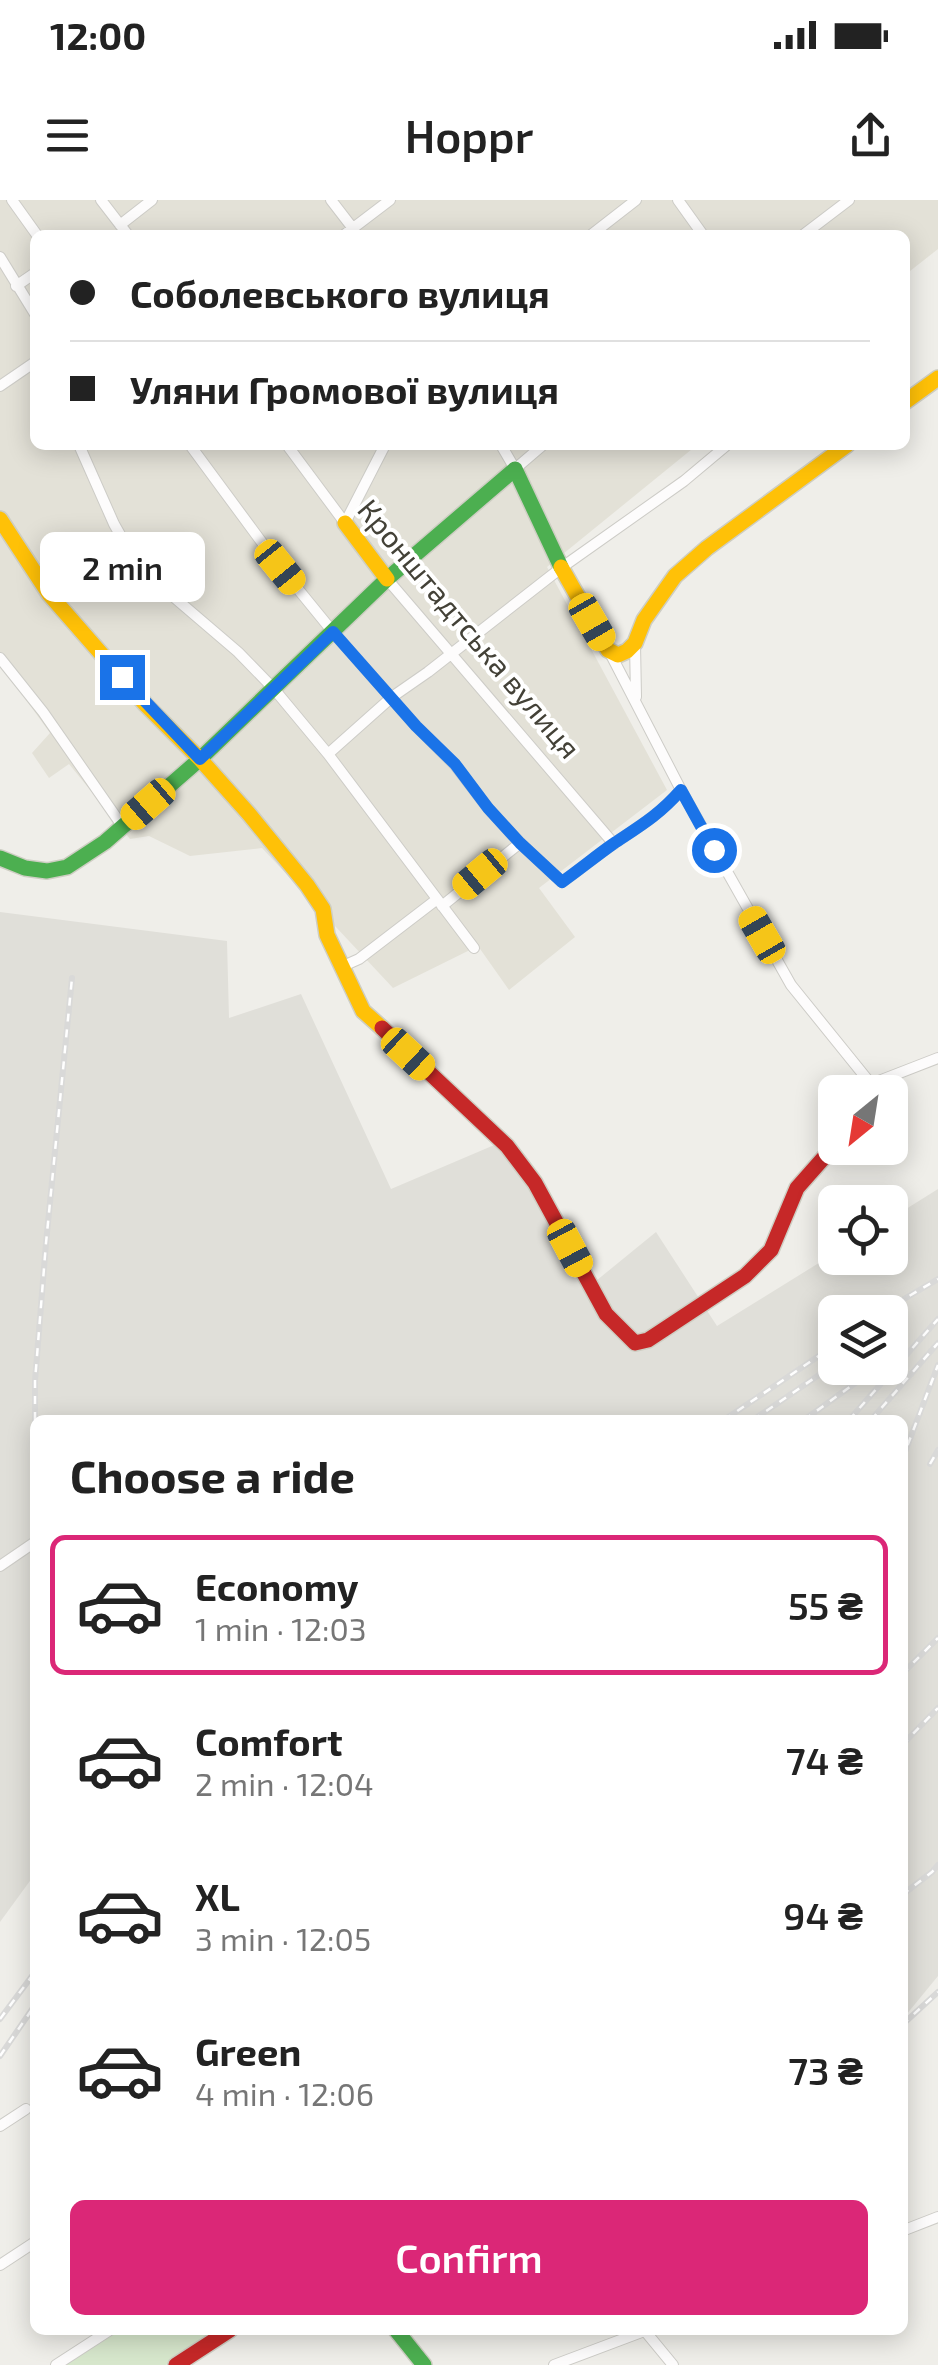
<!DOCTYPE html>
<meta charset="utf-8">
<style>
:root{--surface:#fff;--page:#f6f6f6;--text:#222;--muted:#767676;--line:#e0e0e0;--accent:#db2777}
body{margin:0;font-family:"Exo 2",sans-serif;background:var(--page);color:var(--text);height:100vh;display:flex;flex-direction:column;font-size:38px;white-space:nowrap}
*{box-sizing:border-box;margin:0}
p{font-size:32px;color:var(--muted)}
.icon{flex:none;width:55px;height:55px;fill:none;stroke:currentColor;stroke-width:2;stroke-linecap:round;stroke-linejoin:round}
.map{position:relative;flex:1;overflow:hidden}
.details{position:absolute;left:30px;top:1215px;width:878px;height:920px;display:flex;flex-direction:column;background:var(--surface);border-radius:15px;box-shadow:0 5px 25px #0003}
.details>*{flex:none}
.top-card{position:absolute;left:30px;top:30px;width:880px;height:220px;border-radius:15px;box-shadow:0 5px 25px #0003;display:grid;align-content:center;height:220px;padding:0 40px;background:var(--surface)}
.needle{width:65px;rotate:210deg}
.controls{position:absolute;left:818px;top:875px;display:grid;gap:20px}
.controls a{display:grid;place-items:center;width:90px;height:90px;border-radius:15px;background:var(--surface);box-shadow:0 5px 25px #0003;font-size:50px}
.end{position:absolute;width:45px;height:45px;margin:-22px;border:12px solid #1a73e8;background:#fff;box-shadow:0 0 0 5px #fff}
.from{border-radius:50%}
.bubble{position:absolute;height:70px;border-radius:15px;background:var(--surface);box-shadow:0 5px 25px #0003;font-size:32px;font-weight:600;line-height:70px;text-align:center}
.car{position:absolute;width:30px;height:60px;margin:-30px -15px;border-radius:12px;box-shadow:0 0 8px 2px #0007;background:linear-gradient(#f5c518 24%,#345 0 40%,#f5c518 0 76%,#345 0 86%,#f5c518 0)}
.top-card b{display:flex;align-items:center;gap:35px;height:95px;font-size:38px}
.top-card b+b{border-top:2px solid var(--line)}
.top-card i{width:25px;height:25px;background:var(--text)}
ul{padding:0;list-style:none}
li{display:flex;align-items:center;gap:30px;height:140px;margin:0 20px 15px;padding:0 20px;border:5px solid transparent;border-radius:15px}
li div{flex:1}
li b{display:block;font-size:38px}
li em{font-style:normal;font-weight:600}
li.selected{border-color:var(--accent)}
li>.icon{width:90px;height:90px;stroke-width:1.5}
h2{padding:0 40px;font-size:45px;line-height:120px}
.cta{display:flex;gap:20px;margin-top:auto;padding:20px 40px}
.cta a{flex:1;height:115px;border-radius:15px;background:var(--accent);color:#fff;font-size:40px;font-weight:600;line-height:115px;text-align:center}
.status{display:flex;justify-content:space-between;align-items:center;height:70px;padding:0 50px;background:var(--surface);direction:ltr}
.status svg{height:28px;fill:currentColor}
header{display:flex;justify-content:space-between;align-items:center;height:130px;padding:0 40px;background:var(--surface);font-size:45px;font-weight:600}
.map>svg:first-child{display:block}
.residential{fill:#e3e1d7}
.industrial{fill:#e0dfd9;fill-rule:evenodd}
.green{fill:#d7e7cc}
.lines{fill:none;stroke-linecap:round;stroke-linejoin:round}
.street-casing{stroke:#cdccc7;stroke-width:12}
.fast-casing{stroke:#cecec3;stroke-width:18}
.slow-casing{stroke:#cecec3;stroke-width:18}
.jam-casing{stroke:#cecec3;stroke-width:18}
.street{stroke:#fdfcfc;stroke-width:10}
.fast{stroke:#4caf50;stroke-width:15}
.slow{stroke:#ffc107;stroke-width:15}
.jam{stroke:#c62828;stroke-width:15}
.rail-casing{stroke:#d9d9d8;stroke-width:6}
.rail{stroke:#fff;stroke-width:2.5;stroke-dasharray:8;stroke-linecap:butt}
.route{stroke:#1a73e8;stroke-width:12}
.labels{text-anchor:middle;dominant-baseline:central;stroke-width:8;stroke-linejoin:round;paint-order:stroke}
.street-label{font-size:30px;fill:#434137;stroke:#fff}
</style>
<div class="status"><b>12:00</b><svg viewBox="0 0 49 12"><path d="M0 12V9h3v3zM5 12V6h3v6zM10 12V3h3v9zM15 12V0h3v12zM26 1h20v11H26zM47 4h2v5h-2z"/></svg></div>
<header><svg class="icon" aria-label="menu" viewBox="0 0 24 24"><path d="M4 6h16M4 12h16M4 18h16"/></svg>Hoppr<svg class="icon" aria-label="share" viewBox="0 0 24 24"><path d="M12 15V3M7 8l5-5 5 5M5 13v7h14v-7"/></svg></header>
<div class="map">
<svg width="938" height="2165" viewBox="0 0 938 2165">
<rect width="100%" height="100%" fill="#efeee9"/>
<path class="residential" d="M0 0H938V49L905 75V35H35V245H697L547 367 667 590 539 688 575 737 509 790 478 746 393 788 262 648 190 656 149 636 130 639 69 564 49 578 32 553 50 533 0 464Z"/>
<path class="industrial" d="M0 712 227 741 229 818 301 794 391 989 499 943 507 946 591 1085 656 1032 717 1126 835 1053V1058H890V1019L938 989V1776L906 1815 903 1817 902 1220H35V1674L0 1722ZM835 1112H890V1168H835Z"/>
<path class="green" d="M121 2130H221L166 2165H65Z"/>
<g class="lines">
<defs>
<path id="street" d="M12 0 37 35
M101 0 128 35
M331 0 358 35
M678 0 703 35
M120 25 152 0
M344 35 390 0
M591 35 636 0
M803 35 849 0
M0 57 35 114
M16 86 35 73
M0 186 35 162
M79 245 114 324 127 347 162 387 238 452 274 489 328 554 474 748
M190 245 280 367 333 432 416 526 455 565 488 608 520 643 562 682C579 670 596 656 613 644 640 626 659 615 681 590
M287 245 345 323 385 245
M501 245 515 269 543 245
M387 379 614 644
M635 444 636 497
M609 451 681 590 791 785 871 884
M0 458 43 512 123 627
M328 554 392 497 428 472 561 368 684 281 727 245
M442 706 520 643
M341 767 359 759 436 700
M865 892 871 884 938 858
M0 1366 35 1342
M0 1926 26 1909
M902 2031 938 2017
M0 2065 35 2042
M645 2131 673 2165
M56 2165 110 2130
M554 2165 647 2130"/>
<path id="fast" d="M0 658 25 668 47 671 67 667 105 642 200 559 387 379 515 269 561 367
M396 2130 424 2165"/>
<path id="slow" d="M905 202 938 178
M0 319 49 394 146 505 200 559 249 614 307 685 323 709 327 735 363 811 382 828
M345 323 387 379
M561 367 608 450 618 455 627 451 635 443 644 420 675 376 707 348 847 245"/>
<path id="jam" d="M382 828 507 946 535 983 606 1114 635 1143 648 1140 745 1076 771 1050 797 988 835 945
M176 2165 230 2130"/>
</defs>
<use href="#street" class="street-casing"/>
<use href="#fast" class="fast-casing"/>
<use href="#slow" class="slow-casing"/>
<use href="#jam" class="jam-casing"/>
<use href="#street" class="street"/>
<use href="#fast" class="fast"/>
<use href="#slow" class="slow"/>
<use href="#jam" class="jam"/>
<defs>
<path id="rail" d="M882 1112 938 1079
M35 1220V1181L46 1043 72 778
M724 1220 835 1145
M753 1220 835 1164
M804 1220 876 1168
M849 1220 938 1119
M871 1220 938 1143
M902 1260 938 1165
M930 1264 938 1250
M902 1474 938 1438
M902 1545 938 1508
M902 1695 932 1672 938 1665
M0 1819 35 1772
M902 1825 938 1792
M0 1856 35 1805"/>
</defs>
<use href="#rail" class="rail-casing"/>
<use href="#rail" class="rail"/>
</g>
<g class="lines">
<path class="route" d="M122 477 200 559 333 432 416 526 455 564 488 608 520 643 562 682C579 670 596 656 613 644 640 626 658 616 681 590L714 650"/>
</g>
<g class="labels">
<g class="street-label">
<text transform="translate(470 428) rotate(50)">Кронштадтська вулиця</text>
</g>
</g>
</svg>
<div class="controls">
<a><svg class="needle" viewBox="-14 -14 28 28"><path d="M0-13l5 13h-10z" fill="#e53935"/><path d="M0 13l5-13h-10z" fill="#767676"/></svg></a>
<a><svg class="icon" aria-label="locate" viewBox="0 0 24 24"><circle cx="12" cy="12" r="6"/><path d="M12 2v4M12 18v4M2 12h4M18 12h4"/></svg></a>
<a><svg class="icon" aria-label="layers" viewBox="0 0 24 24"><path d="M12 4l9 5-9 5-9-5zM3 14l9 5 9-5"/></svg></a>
</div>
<i class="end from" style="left:714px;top:650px"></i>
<i class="end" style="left:122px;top:477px"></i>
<div class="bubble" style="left:40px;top:332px;width:165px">2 min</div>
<i class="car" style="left:280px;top:367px;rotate:141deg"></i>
<i class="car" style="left:592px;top:422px;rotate:150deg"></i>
<i class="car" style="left:148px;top:604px;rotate:229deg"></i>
<i class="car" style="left:480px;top:674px;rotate:230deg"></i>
<i class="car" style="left:762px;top:735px;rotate:330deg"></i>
<i class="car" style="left:408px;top:854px;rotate:133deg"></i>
<i class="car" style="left:570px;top:1048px;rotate:152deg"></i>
<div class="top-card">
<b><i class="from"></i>Соболевського вулиця</b>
<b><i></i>Уляни Громової вулиця</b>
</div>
<section class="details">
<h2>Choose a ride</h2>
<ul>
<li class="selected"><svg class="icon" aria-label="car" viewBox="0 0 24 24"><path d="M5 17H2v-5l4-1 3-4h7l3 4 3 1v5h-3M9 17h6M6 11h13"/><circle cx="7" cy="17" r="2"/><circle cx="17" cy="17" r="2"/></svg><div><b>Economy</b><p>1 min · 12:03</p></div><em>55 ₴</em></li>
<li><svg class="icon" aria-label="car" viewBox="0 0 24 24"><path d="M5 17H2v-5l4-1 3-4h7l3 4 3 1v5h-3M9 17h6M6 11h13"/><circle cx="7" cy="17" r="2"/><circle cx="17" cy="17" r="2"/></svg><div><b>Comfort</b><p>2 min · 12:04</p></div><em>74 ₴</em></li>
<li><svg class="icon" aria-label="car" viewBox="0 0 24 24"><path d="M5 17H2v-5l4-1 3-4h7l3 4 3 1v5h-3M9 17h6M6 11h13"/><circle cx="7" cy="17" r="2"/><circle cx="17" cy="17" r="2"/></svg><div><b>XL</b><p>3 min · 12:05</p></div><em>94 ₴</em></li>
<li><svg class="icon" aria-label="car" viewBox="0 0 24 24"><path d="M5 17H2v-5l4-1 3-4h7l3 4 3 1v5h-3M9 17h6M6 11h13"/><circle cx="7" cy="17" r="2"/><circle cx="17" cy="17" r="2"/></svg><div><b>Green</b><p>4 min · 12:06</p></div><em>73 ₴</em></li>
</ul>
<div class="cta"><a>Confirm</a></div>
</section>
</div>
